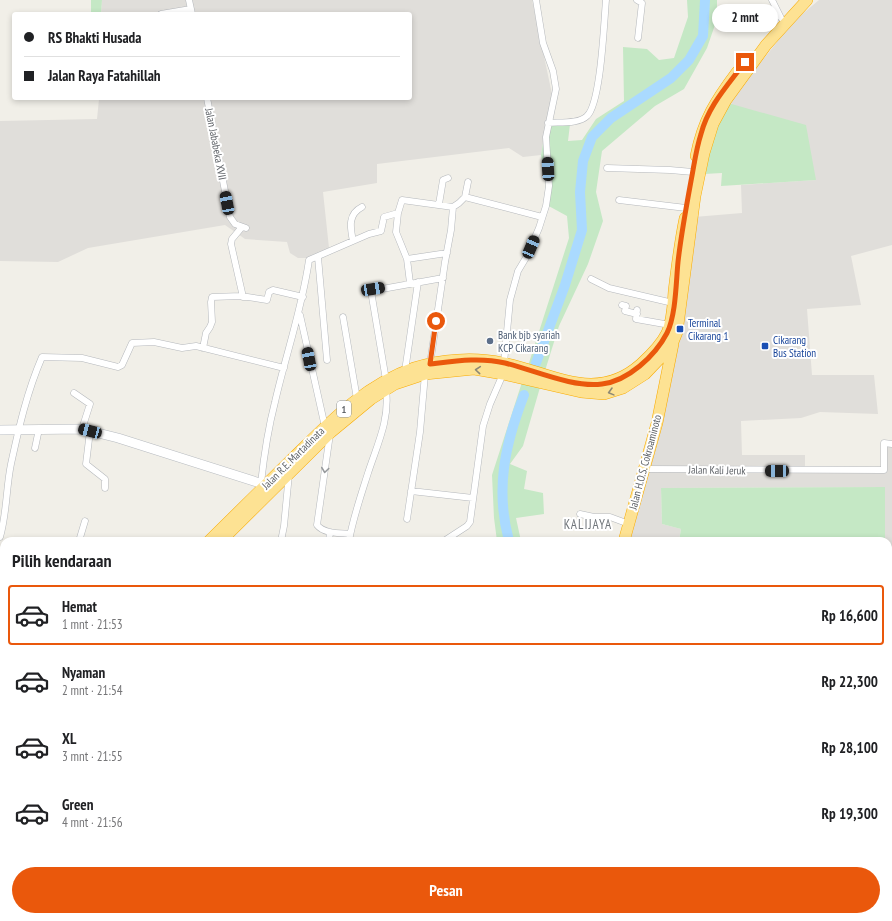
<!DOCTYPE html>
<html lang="id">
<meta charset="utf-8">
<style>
:root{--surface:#fff;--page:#f2f2f2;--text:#202124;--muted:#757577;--line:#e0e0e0;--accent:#ea580c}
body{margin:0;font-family:"PT Sans Narrow",sans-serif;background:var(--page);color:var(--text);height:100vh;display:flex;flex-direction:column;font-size:15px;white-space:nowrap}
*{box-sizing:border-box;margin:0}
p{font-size:13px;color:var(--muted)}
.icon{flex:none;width:22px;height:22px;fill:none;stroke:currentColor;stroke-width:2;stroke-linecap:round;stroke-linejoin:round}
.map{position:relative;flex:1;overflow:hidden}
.panel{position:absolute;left:0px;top:537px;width:892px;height:384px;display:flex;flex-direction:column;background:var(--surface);border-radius:12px 12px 0 0;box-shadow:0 2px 6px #0003}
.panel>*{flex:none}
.banner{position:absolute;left:12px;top:12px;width:400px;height:88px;border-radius:4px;box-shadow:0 2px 6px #0003;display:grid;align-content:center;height:88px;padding:0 12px;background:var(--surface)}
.end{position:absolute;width:18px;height:18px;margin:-9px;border:5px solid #ea580c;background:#fff;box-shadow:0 0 0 2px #fff}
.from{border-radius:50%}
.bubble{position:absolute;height:28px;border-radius:14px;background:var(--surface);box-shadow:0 2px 6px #0003;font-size:13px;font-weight:700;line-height:28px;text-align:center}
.car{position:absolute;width:12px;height:24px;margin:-12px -6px;border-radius:5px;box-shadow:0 0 3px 1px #0007;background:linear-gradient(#222 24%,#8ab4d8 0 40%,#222 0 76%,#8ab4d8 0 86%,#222 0)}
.banner b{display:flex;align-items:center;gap:14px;height:38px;font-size:15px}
.banner b+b{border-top:1px solid var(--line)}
.banner i{width:10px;height:10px;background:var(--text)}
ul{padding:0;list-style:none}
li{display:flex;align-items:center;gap:12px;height:60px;margin:0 8px 6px;padding:0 4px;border:2px solid transparent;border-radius:4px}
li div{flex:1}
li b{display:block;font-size:15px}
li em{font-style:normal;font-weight:700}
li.active{border-color:var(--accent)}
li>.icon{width:36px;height:36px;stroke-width:1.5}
h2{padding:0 12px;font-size:18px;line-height:48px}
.button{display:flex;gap:8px;margin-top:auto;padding:8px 12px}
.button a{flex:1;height:46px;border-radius:24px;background:var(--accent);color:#fff;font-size:16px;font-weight:700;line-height:46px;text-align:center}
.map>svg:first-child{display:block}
.commercial{fill:#fef7e0}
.industrial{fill:#e0deda}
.green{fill:#c5e8c5}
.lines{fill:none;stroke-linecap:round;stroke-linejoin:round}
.river{stroke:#aadaff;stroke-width:10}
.street-casing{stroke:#b5b8bc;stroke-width:7}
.secondary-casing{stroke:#b6babf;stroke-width:10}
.highway-casing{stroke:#f9ab00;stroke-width:12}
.street{stroke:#fff;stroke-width:6}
.secondary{stroke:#fff;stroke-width:9}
.highway{stroke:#fde293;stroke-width:11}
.oneway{stroke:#8e8975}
.oneway2{stroke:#979a9d}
.route{stroke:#ea580c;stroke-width:5}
.transit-dot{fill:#1a4fb4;stroke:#fff;stroke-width:1.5}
.service-dot{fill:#5c6f8a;stroke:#fff;stroke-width:1.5}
.labels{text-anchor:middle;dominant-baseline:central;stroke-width:4;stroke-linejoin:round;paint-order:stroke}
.shield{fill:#fff;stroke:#8f9295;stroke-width:1}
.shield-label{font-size:10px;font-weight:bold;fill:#5f6368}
.street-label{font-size:11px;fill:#5f6368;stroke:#fff}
.transit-label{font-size:11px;fill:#164399;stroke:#fff;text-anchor:start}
.service-label{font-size:11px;fill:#4e5e75;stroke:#fff;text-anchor:start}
.quarter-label{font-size:13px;letter-spacing:1px;fill:#70757a;stroke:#fff}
</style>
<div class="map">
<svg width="892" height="921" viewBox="0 0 892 921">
<rect width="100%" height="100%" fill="#f1efe8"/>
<path class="commercial" d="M0 697H4V917H187V921H0Z"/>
<path class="industrial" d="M102 0H532L552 94 541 155 523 157 509 148 377 164V183L323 192 329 248 311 258H298L290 253 287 242 245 239 225 225 88 248 58 262 0 261V121L97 119 99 99 107 98H410V14H101Z
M819 0H892V245L851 256 861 305 807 309 812 375H874L878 414 820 412 801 418 741 421 742 455H805V470H884V443L892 444V624H888V541H885V487L661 488 662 524 681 529 679 541H624L643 469 694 217 742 213 741 185 816 180 728 103 794 21Z
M888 818H892V921H755V917H888Z"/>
<path class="green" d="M91 0H102L101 14 91 13Z
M687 0H717V19L707 48 684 89 655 106 602 151 596 192 603 221 588 264 559 326 544 374 527 369 523 378 541 384 523 446 510 464 527 471 524 489 543 493 544 514 516 518 521 541H497L494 518 492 475 523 379C422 349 370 393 302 460 275 487 248 514 221 541H210C239 512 268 483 298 454 369 383 421 342 527 369L569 238 567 216 545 204 546 181 541 155 546 125 570 124 568 141 582 140 596 119 624 101 623 47 647 49 659 60 674 58 688 17Z
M728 103 806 125 816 180 721 186 722 173 704 174 712 136Z
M885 487V541H679L681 529 662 524 661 488Z
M0 618 4 619V697H0Z
M888 624H892V818H888Z
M481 917H510L506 921H477Z
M639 917H755V921H640Z"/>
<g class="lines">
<path class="river" d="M536 363 565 285 582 230 580 192 583 161 592 137 611 118 671 78 689 60 703 36 705 0
M509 541C495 489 505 444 524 395
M494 921 497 917"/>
<defs>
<path id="street" d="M189 0 192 14
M637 0 642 3 638 38
M772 0 781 18
M161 14 191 9
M207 98 230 217 235 224 246 228
M548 123C560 122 579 124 587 116 601 103 604 22 606 0
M607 168 670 170 693 172
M465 197 468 182
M619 200 686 208
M439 204 443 180 448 178
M398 213 396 232 407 259
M242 227 232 239 231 244 243 297
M353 241C350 227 348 214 362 207
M318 257 327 360
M591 279 609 288 673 303
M410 283 407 259 447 253
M622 305 626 306 625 311 637 314
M637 310 636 319 670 325
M300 315 325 427
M343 317 357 399
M203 348 206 333 210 327 212 322 211 302 212 297 241 296 267 300 269 292 273 290 303 297
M504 363 510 300 518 271 527 256 539 228 546 206 549 186 546 137 556 89 553 71 543 43 536 0
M430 364 445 262 451 230 453 207
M405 371 418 282
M386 380 371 291 443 278
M74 393 90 404 82 429
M90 431 86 464 105 479V488
M330 434 317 525C324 534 340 533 350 534
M35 448 39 429
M643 469 884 470V443L892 444
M261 483C264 456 268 429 275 402 286 354 302 309 309 260L369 234 381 231 384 217 398 213 402 200 453 207 459 203 465 197 542 217
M411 491 473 498
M580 514 594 517H610L629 524
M407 519 420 432 425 374
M0 537C7 513 6 488 11 464 19 427 27 392 42 357L82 358 118 367 122 365 132 343 154 342 182 348 196 346 284 368
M79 541 85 521
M281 541 284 526 289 474
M329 541 330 532
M349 541C353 518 361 495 368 473 377 445 390 420 386 389
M444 541 467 526 470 522 483 426 490 404 503 374
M0 914H4
M12 917V921
M349 917 351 921
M461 917 462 921"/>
<path id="secondary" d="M0 430 82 429 118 438 266 485
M608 917V921"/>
<path id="highway" d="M696 156C703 120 716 100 737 72
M209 541C236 514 263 488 290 461 327 425 364 385 414 368 441 359 475 357 503 363 553 373 596 404 641 364 651 355 661 345 667 333 673 320 673 304 674 291 677 266 680 242 685 218
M221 541 331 432 371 399 395 384 425 374 474 369 503 374 581 392 604 394 623 388 645 374 665 353 673 342 677 332 695 196 704 153 713 124 726 100 766 45 807 0
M624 541 657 423 673 344
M0 745 4 741
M0 756 4 753
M522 921 524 917"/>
</defs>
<use href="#street" class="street-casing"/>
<use href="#secondary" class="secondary-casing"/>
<use href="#highway" class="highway-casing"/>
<use href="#street" class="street"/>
<use href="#secondary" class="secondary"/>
<use href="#highway" class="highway"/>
</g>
<defs><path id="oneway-chevron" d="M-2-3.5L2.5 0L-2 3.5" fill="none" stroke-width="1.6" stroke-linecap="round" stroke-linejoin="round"/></defs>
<g class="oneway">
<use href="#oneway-chevron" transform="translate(478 370) rotate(-175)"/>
<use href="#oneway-chevron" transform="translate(611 392) rotate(165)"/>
</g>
<use class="oneway2" href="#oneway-chevron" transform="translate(325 470) rotate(98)"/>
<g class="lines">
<path class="route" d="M436 321 430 364C455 361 480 357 505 363 534 370 573 388 602 384 628 381 655 356 667 333 676 315 676 282 678 262 681 235 686 208 691 181 694 166 696 149 701 134 708 106 728 85 745 62"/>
</g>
<g class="transit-dot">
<rect x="676" y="325" width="8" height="8" rx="2"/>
<rect x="761" y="342" width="8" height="8" rx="2"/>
</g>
<circle class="service-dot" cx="490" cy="341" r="4"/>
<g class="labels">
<rect class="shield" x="337" y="401" width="14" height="16" rx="3"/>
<g class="shield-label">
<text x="344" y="409">1</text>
</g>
<g class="street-label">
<text transform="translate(216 144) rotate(79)">Jalan Jababeka XVII</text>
<text transform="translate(293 458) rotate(-45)">Jalan R.E. Martadinata</text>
<text transform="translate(645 462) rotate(-75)">Jalan H.O.S. Cokroaminoto</text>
<text transform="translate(717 470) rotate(1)">Jalan Kali Jeruk</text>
</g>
<g class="transit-label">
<text x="688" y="323">Terminal<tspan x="688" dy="13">Cikarang 1</tspan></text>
<text x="773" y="340">Cikarang<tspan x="773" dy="13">Bus Station</tspan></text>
</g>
<g class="service-label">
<text x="498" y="335">Bank bjb syariah<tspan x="498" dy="13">KCP Cikarang</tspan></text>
</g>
<g class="quarter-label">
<text x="588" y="524">KALIJAYA</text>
</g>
</g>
</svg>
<i class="end from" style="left:436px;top:321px"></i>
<i class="end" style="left:745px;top:62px"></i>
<div class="bubble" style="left:712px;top:4px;width:66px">2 mnt</div>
<i class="car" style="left:548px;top:169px;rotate:357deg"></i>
<i class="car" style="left:227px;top:203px;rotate:349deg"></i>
<i class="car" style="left:531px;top:247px;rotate:23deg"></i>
<i class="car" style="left:373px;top:289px;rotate:81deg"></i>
<i class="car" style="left:309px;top:359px;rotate:349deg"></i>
<i class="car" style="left:90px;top:431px;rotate:285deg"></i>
<i class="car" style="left:777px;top:471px;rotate:270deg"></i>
<div class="banner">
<b><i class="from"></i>RS Bhakti Husada</b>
<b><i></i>Jalan Raya Fatahillah</b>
</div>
<section class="panel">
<h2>Pilih kendaraan</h2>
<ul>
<li class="active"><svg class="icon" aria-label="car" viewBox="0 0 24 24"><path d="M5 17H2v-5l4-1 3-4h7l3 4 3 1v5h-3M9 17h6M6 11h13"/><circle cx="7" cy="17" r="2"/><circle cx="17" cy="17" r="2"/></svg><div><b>Hemat</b><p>1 mnt · 21:53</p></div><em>Rp 16,600</em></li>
<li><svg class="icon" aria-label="car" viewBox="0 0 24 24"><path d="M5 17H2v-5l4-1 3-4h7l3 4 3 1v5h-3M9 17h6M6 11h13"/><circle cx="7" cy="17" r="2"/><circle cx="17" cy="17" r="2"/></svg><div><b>Nyaman</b><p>2 mnt · 21:54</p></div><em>Rp 22,300</em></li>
<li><svg class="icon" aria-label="car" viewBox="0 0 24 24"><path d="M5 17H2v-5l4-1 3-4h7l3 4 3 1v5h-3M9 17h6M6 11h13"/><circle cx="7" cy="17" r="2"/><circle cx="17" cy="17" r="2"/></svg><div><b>XL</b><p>3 mnt · 21:55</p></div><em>Rp 28,100</em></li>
<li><svg class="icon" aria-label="car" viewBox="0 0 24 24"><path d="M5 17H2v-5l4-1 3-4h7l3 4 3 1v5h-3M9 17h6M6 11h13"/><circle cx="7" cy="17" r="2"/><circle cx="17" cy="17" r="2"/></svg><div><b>Green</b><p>4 mnt · 21:56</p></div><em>Rp 19,300</em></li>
</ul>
<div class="button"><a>Pesan</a></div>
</section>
</div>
